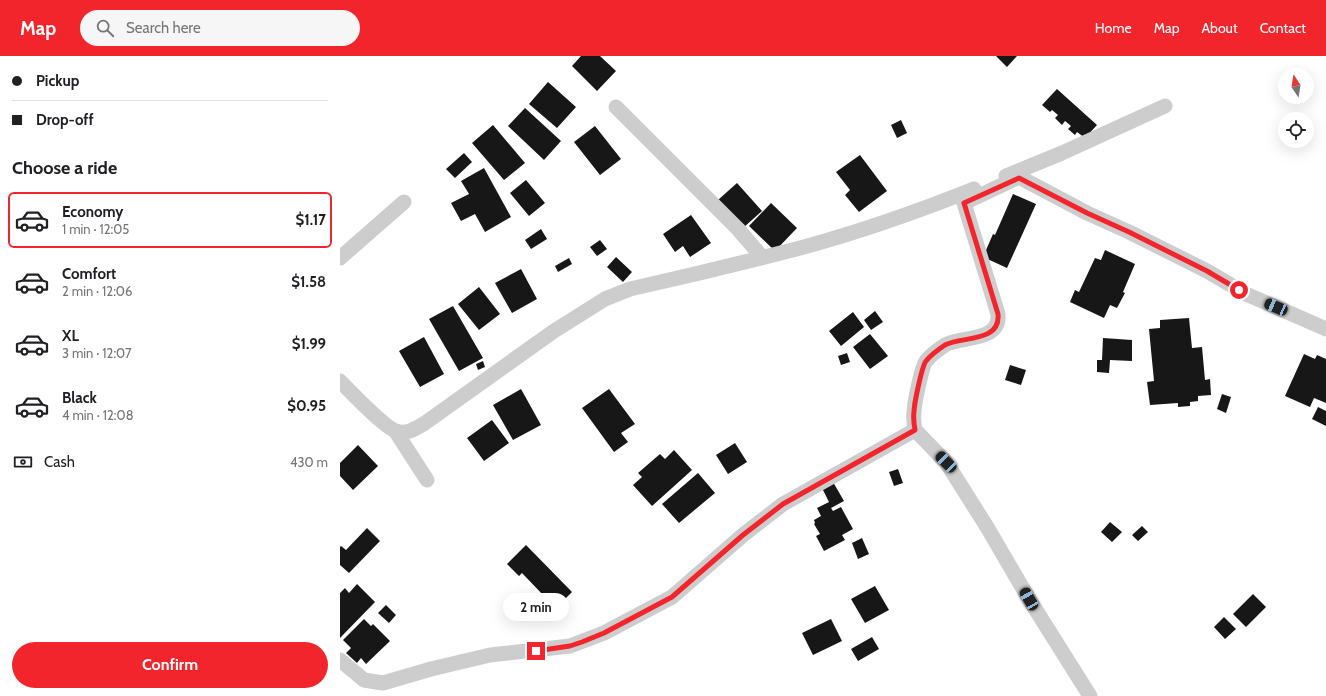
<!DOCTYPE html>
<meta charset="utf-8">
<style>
:root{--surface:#fff;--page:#f6f6f6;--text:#202124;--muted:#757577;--line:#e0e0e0;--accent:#f3252c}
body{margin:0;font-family:Cabin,sans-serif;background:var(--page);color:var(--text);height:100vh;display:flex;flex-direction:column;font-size:15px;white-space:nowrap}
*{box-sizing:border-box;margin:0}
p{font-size:13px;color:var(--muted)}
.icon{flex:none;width:22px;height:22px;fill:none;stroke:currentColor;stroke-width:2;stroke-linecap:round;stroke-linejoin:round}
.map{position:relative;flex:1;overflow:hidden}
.panel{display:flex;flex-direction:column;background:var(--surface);width:340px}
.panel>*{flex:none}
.hud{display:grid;align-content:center;height:88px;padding:0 12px;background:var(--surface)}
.needle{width:26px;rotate:348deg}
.fabs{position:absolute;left:938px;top:12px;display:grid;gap:8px}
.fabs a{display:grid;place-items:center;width:36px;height:36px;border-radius:50%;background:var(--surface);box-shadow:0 4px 16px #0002;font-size:20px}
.end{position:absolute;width:18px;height:18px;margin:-9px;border:5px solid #f3252c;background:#fff;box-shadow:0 0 0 2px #fff}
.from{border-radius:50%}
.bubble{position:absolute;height:28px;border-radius:14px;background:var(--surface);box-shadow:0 4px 16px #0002;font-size:13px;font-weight:700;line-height:28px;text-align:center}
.car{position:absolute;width:12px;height:24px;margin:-12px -6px;border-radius:5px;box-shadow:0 0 3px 1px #0007;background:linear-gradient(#222 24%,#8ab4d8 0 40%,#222 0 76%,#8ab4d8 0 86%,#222 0)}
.hud b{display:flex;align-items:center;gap:14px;height:38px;font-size:15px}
.hud b+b{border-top:1px solid var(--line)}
.hud i{width:10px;height:10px;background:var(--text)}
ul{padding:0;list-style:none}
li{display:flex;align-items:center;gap:12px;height:56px;margin:0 8px 6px;padding:0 4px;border:2px solid transparent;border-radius:6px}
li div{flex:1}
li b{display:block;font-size:15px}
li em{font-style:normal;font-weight:700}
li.active{border-color:var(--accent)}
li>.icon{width:36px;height:36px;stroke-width:1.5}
h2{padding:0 12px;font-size:18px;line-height:48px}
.pay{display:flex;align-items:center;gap:10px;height:44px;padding:0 12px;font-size:15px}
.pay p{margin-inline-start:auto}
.action{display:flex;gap:8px;margin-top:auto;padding:8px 12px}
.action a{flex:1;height:46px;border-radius:24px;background:var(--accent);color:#fff;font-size:16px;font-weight:700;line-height:46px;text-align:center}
header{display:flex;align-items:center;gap:24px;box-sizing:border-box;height:56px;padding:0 20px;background:var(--accent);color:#fff}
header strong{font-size:19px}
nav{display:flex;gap:22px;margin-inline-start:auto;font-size:14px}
.search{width:280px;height:36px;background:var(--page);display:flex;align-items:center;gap:10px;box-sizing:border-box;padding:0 14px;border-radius:22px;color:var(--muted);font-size:15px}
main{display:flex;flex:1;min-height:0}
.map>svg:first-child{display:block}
.building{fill:#171717}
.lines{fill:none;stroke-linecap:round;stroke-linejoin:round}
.minor{stroke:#cdcdcd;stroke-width:15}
.route{stroke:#f3252c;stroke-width:5}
</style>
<header>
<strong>Map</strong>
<div class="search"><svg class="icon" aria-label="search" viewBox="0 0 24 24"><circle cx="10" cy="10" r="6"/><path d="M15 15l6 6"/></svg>Search here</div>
<nav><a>Home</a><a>Map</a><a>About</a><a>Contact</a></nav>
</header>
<main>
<section class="panel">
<div class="hud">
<b><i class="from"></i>Pickup</b>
<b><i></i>Drop-off</b>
</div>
<h2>Choose a ride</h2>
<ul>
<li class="active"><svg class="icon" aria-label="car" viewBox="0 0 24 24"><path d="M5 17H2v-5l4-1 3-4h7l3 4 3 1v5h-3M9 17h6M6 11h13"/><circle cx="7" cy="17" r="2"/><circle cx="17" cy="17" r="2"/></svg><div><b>Economy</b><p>1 min · 12:05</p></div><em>$1.17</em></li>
<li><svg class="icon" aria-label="car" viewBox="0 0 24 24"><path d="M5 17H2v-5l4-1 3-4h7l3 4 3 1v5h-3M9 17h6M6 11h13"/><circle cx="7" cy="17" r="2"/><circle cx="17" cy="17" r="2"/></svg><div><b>Comfort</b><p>2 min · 12:06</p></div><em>$1.58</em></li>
<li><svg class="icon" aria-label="car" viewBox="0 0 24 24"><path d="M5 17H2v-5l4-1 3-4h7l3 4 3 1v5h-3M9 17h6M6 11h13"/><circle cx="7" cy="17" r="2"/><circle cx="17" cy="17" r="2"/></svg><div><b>XL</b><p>3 min · 12:07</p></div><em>$1.99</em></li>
<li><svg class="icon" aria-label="car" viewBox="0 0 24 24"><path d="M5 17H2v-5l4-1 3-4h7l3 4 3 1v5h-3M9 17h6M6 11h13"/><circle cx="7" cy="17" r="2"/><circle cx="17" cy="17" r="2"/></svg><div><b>Black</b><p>4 min · 12:08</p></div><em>$0.95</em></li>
</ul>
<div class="pay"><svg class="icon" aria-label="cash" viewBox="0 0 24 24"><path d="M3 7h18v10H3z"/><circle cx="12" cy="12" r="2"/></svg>Cash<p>430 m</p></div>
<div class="action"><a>Confirm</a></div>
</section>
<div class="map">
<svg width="986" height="640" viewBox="0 0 986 640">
<rect width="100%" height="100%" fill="#fff"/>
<path class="building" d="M241 0H260L276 15 257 35 232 10Z
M656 0H677L667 11Z
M208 26 236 51 217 72 189 48Z
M717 33 757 69 745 82 737 76 735 79 728 73 731 70 725 65 722 69 715 62 718 59 712 54 710 56 702 49Z
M185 52 221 85 204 104 168 70Z
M561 64 567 77 557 82 551 69Z
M153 69 185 107 164 124 132 87Z
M255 70 281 103 260 119 234 86Z
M124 97 132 106 115 122 106 113Z
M520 99 547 135 519 156 505 139 510 134 496 116Z
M144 112 171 161 145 176 135 158 121 165 111 147 129 138 121 125Z
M186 124 205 147 189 160 170 137Z
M397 127 422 155 403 172 378 144Z
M673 138 696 148 667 212 643 201 653 178 655 179Z
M431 147 457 172 435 195 409 170Z
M351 159 371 187 350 201 343 190 335 196 323 178Z
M201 173 207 183 191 193 185 184Z
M260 184 267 193 257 200 250 191Z
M765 194 795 208 783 236 785 237 777 252 770 249 764 262 730 246 735 234 739 236 755 202 761 204Z
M276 201 292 216 283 226 267 211Z
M229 202 232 208 218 216 215 210Z
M181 213 197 243 172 257 155 227Z
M139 231 160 258 139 274 118 248Z
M113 250 143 302 119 315 89 263Z
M535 255 543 266 531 274 524 264Z
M513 256 524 271 501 290 489 275Z
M849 262 852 292 862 291 865 324 870 323 871 339 858 340V345L850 346V350L838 351V347L810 349 807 326 814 325 809 273 820 272V264Z
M530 278 548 300 530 313 513 291Z
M84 281 104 318 80 331 59 295Z
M763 282 792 284V305L770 304 769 317 757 316V304H762Z
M507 297 510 306 501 309 498 300Z
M964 298 975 303 977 299 986 303V347L974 342 970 351 945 340Z
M143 305 145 311 138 314 136 308Z
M670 309 686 314 681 329 665 324Z
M181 333 201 369 173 384 153 349Z
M269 333 295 368 281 377 288 386 274 396 242 352Z
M882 338 891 341 886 357 877 353Z
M978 351 986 355V370L972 363Z
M152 364 169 387 144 405 127 382Z
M395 387 407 406 388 418 376 399Z
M18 389 38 410 13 434 0 420V407Z
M334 394 352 414 312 450 293 429 302 421 298 417 320 398 325 403Z
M558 413 563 427 554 430 549 416Z
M358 417 375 437 339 467 322 448Z
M493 426 504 445 491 452 493 455 501 451 513 473 502 479 505 484 484 495 476 480 480 478 474 468 475 467 474 464 481 460 477 452 489 446 482 432Z
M770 466 782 476 772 486 761 476Z
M802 470 808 476 798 485 792 479Z
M27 472 40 485 9 517 0 509V491L1 490 6 494Z
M522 482 529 498 518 503 512 487Z
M186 489 232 536 211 557 199 545 204 540 182 517 179 520 167 508Z
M17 528 35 546 0 582V537L5 532 9 537Z
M535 530 549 554 525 567 511 543Z
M913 538 926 551 906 571 893 558Z
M46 549 56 559 49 567 38 557Z
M884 561 896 573 885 583 874 571Z
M24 563 31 570 33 568 50 585 26 608 21 602 17 607 6 597 11 592 3 584Z
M491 563 502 585 473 599 462 577Z
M532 581 539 593 518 605 511 593Z"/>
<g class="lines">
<path class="minor" d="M276 51 398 173 422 201
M666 120 722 97 825 50
M0 202 64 146
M0 325C11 336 44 371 56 375 66 379 77 372 85 367L214 275 265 243 290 233C348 220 406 206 464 191 522 175 579 155 634 133
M56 376 87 424
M0 604 24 624 43 627 91 613 150 599 230 590 264 577 332 541 403 479 443 448 575 374
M750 640 689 543 647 471 606 406 575 374C574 368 573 362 574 356 574 348 582 310 586 305 590 300 599 293 605 289 621 280 661 286 658 258L624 147 679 121 747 157 789 176 867 215 906 238 986 273"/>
</g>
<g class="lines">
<path class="route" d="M196 595 230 590 242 586 264 577 332 541 403 479 443 448 575 374C574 368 573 362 574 356 574 348 582 310 586 305 590 300 599 293 605 289 621 280 661 287 658 258L624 147 679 122 747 157 789 176 867 215 899 234"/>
</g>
</svg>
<div class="fabs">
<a><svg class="needle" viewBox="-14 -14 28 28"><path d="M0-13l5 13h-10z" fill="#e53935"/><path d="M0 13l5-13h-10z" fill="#757577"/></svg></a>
<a><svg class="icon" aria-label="locate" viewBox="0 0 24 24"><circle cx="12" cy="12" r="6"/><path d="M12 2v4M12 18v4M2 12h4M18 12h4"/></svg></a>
</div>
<i class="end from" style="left:899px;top:234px"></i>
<i class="end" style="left:196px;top:595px"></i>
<div class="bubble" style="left:163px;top:537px;width:66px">2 min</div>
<i class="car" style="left:936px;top:251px;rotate:293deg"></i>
<i class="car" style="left:606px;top:406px;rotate:315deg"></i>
<i class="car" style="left:689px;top:543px;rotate:330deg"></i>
</div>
</main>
